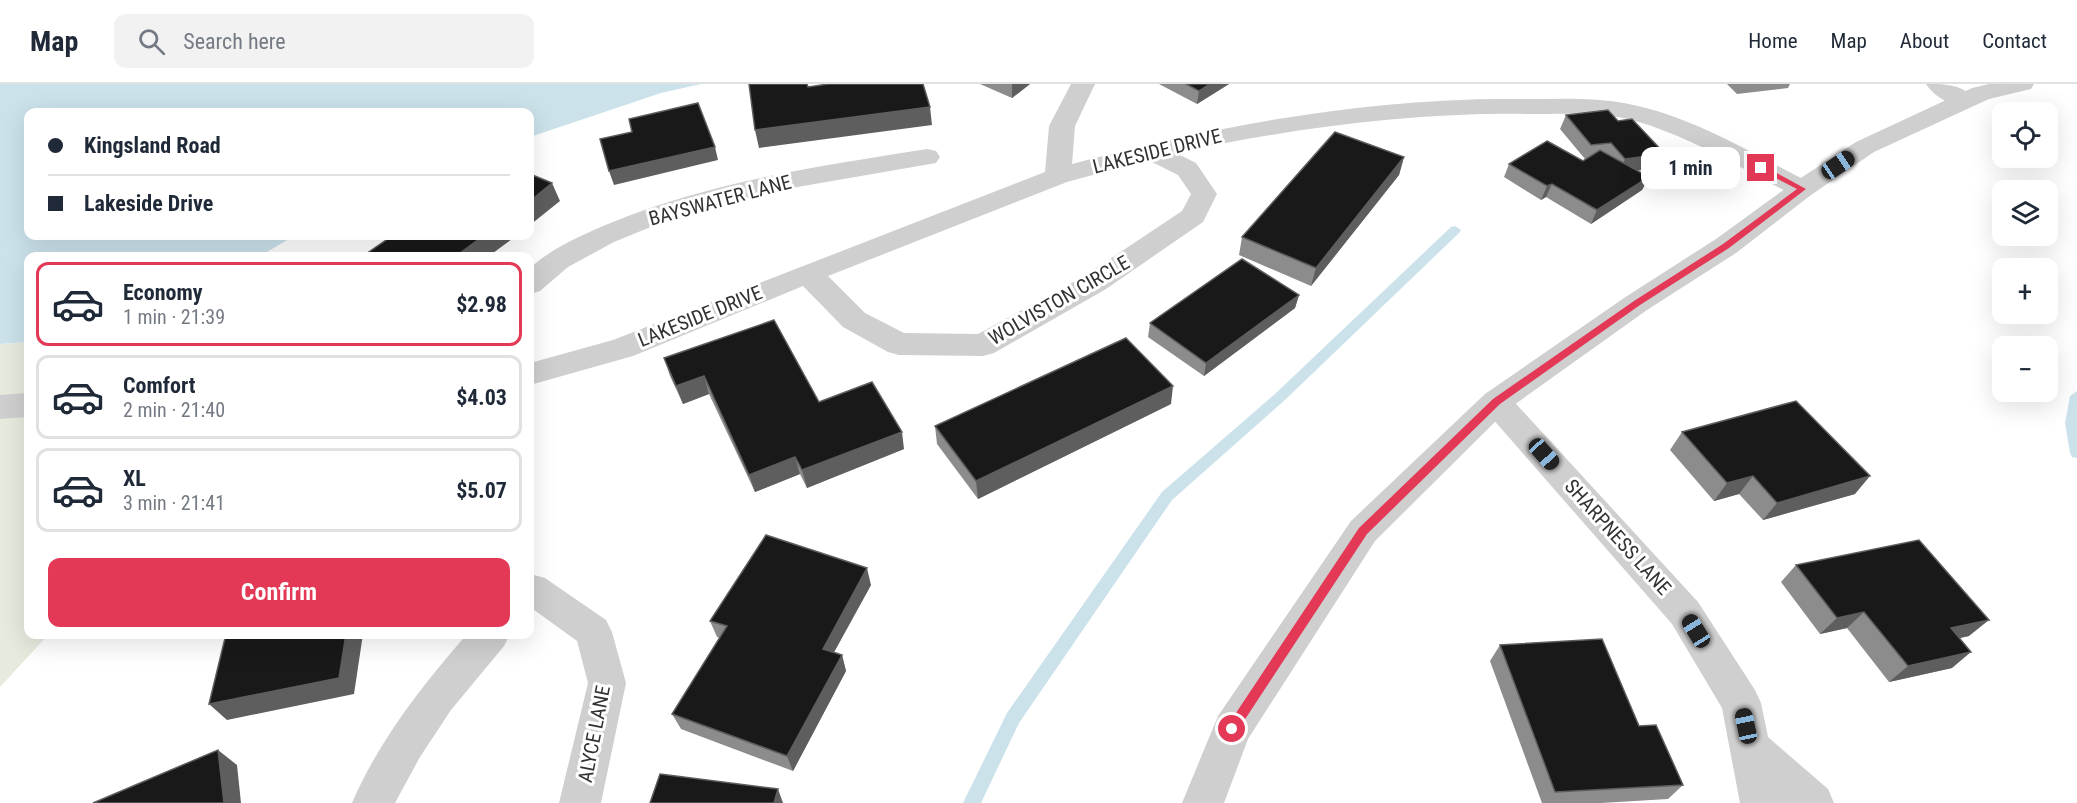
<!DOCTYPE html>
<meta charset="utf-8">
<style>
:root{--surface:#fff;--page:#f2f2f3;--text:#1f2937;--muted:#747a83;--line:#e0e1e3;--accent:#e43956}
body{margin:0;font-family:"Roboto Condensed",sans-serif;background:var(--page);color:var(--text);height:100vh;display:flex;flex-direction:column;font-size:22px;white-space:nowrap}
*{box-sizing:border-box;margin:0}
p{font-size:20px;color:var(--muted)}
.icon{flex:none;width:33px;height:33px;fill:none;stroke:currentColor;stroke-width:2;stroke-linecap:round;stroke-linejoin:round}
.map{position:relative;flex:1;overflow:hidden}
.details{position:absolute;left:24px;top:168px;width:510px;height:387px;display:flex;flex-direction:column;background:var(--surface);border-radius:12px;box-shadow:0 6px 24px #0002}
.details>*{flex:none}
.banner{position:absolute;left:24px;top:24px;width:510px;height:132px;border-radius:12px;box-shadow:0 6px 24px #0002;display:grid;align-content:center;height:132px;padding:0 24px;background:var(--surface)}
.controls{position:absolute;left:1992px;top:18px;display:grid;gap:12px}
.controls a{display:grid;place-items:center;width:66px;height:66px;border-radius:12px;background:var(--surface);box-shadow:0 6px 24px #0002;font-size:30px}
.end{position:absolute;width:27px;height:27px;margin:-14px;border:8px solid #e43956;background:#fff;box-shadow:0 0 0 3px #fff}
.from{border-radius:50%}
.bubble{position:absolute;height:42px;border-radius:12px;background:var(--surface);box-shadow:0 6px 24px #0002;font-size:20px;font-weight:700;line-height:42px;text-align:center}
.car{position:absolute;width:18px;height:36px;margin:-18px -9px;border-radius:8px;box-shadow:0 0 4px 2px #0007;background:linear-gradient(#222 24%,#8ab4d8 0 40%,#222 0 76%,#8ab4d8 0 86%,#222 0)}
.banner b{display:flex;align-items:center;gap:21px;height:57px;font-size:22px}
.banner b+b{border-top:2px solid var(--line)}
.banner i{width:15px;height:15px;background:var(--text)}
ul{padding:10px 0 0;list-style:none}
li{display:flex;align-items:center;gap:18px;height:84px;margin:0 12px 9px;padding:0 12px;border:3px solid var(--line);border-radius:12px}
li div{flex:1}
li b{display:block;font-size:22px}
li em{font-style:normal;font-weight:700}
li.selected{border-color:var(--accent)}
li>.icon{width:54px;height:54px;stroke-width:1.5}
.button{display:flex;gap:12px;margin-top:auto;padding:12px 24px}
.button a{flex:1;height:69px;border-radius:12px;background:var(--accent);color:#fff;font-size:24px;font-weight:700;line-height:69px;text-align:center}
header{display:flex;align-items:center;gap:36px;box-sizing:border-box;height:84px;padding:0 30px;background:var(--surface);border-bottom:2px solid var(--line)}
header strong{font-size:28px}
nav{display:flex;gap:33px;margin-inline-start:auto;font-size:21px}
.search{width:420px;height:54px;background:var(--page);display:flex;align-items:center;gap:15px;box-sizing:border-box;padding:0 21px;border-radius:12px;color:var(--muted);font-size:22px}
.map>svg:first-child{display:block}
.green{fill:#e6ebde}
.water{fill:#cbe2eb}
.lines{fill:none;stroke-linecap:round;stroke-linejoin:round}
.stream{fill:#cbe2eb;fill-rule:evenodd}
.minor{fill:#cfcfcf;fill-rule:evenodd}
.tertiary{fill:#cfcfcf;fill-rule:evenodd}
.wall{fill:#8c8c8c}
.shaded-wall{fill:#5e5e5e}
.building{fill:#191919;stroke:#5e5e5e;stroke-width:1.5}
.route{fill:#e43956}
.labels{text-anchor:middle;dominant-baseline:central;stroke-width:6;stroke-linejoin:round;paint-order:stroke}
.street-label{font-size:20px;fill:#323232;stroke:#fff}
</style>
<header>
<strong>Map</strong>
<div class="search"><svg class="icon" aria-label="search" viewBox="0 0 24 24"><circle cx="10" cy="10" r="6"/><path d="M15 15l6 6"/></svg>Search here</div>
<nav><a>Home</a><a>Map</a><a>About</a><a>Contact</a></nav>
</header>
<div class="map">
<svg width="2077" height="719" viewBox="0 0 2077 719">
<rect width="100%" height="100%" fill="#fff"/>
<path class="green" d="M28 258V550L48 551 0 603V260Z"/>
<path class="water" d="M0 0H701L661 9 530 53V28H28V152H294L260 172H28V258L0 260Z"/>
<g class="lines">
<path class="stream" d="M1455 142 1461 146 1459 149 1286 315 1172 416 1019 639 981 719H963L1007 629 1162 408 1276 309 1451 143Z
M2077 307V374L2072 373 2070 369 2065 339 2070 312Z"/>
<path class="minor" d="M1071 0H1095L1075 42 1072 80C1221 41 1370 13 1524 15 1559 15 1595 13 1629 20 1694 33 1753 70 1811 99L1815 105 1811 111 1802 113 1793 111C1739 83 1686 50 1628 35 1598 28 1563 30 1532 30 1412 28 1294 44 1176 69L1196 79 1217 110 1203 138 1106 205 994 269 983 272 899 271 888 268 843 243 803 202 633 272 530 301V279L613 256 1045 88 1049 42ZM1148 76 1178 91 1191 110 1182 127 1086 191 978 250 904 249 865 229 828 192 1067 98Z
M1926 0C1946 0 1964 0 1976 17L1973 22C1957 26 1935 14 1926 0Z
M927 65 936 67 940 73 936 79 786 105 703 125 658 140 614 158 568 183 540 207 530 210V184C553 163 584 150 613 138 713 97 821 82 927 65Z
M1496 306 1507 310 1698 518 1755 606 1761 619 1768 653 1828 705 1834 719H1740L1722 624 1672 540 1485 326 1480 318 1485 310Z
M28 309V333L0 335V311Z
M530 490 545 494 606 536 612 548 626 599 601 719H559L588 599 577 557 530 523Z
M467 550H510L504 562 451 626 420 673 395 719H352C379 656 422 602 467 550Z"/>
<path class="tertiary" d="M1989 0H2034L2031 5 1989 15 1874 68 1811 111 1736 169 1647 226 1507 326 1375 457 1248 655 1224 719H1182L1218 632 1351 437 1485 310 1627 212 1716 155 1793 99 1856 58 1972 4Z"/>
</g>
<path class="wall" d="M980 0H1030L1012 14Z
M1159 0H1229L1197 20Z
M1727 0H1790L1788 4 1737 10Z
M1566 31 1618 37 1665 70 1658 84 1637 86 1649 93 1642 106 1591 140 1546 113 1541 116 1504 93 1509 80 1583 77 1585 75 1560 45Z
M1404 73 1399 91 1311 202 1239 171 1242 153Z
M1299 211 1295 224 1204 292 1148 253 1150 239Z
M664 274 819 318 904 365 807 404 800 390 755 408 709 310 683 320 670 292Z
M1171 320 978 415 937 360 935 342Z
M1682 348 1855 410 1763 436 1739 410 1714 417 1670 366Z
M1796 481 1969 552 1960 554 1952 584 1889 598 1847 544 1820 550 1781 498Z
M871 501 834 568 842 571 846 587 793 687 681 645 672 630 720 554 717 553 710 537Z
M1500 561 1683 701 1668 715 1601 719H1542L1490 577Z"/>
<path class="shaded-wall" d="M1012 0H1030L1012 14Z
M1210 0H1229L1197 20 1199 7Z
M930 23 932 41 759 64 755 46Z
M715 63 718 76 614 101 609 87Z
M1665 70 1658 84 1619 89 1625 75Z
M1404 73 1399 91 1311 202 1316 184Z
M1649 93 1642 106 1591 140 1597 126Z
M552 99 560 117 530 141V117Z
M1552 100 1546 113 1541 116 1547 102Z
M483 152H516L489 172H456Z
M1299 211 1295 224 1204 292 1206 279Z
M704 292 709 310 683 320 676 302Z
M1173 302 1171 320 978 415 976 397Z
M902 348 904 365 807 404 802 386Z
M795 373 800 390 755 408 749 391Z
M1753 392 1739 410 1714 417 1727 399Z
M1870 392 1855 410 1763 436 1777 419Z
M867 484 871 501 827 581 823 565Z
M1864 528 1847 544 1820 550 1837 534Z
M1989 536 1969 552 1932 560 1951 544Z
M346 550H363L354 610 227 636 209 620Z
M1971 568 1952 584 1889 598 1908 582Z
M842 571 846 587 793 687 787 672Z
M218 666 237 681 241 719H224Z
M778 705 783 719H774Z"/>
<path class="building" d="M749 0H807L808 3 828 0H923L930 23 755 46Z
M1186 0H1210L1199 7Z
M698 19 715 63 609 87 600 55 632 48 629 35Z
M1608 26 1618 37 1632 35 1665 70 1625 75 1611 59 1591 61 1566 31Z
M1335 48 1404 73 1316 184 1242 153Z
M1547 57 1583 77 1600 66 1649 93 1597 126 1552 100 1547 102 1509 80Z
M530 90 552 99 530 117Z
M392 152H483L456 172H363Z
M1242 175 1299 211 1206 279 1150 239Z
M774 236 819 318 872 298 902 348 802 386 795 373 749 391 704 292 676 302 664 274Z
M1126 254 1173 302 976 397 935 342Z
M1796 317 1870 392 1777 419 1753 392 1727 399 1682 348Z
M766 451 867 484 823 565 842 571 787 672 672 630 727 542 710 537Z
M1919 456 1989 536 1951 544 1971 568 1908 582 1864 528 1837 534 1796 481Z
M226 550H346L339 594 209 620Z
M1602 555 1639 642 1656 641 1683 701 1555 708 1500 561Z
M218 666 224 719H93Z
M660 690 778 705 774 719H650Z"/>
<path class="route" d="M1758 82H1764L1806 105 1729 164 1640 221 1500 320 1367 450 1236 649H1228V641L1359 444 1493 315 1634 217 1723 160 1797 105 1758 85Z"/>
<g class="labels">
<g class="street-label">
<text transform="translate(1157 67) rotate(-14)">LAKESIDE DRIVE</text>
<text transform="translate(720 116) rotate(-15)">BAYSWATER LANE</text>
<text transform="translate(1059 216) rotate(-30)">WOLVISTON CIRCLE</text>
<text transform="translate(700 232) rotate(-22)">LAKESIDE DRIVE</text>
<text transform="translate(1618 453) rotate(48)">SHARPNESS LANE</text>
<text transform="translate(594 650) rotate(-79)">ALYCE LANE</text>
</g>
</g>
</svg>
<div class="controls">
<a><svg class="icon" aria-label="locate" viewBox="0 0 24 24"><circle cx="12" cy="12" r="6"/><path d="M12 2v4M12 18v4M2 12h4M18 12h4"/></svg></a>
<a><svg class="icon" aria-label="layers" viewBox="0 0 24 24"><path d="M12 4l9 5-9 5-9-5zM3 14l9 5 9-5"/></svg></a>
<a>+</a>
<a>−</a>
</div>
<i class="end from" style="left:1232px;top:645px"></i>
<i class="end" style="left:1761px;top:84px"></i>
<div class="bubble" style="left:1641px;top:63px;width:99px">1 min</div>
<i class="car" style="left:1838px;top:81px;rotate:56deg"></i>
<i class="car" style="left:1544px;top:370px;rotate:138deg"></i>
<i class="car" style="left:1696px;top:547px;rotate:328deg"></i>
<i class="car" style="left:1746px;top:642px;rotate:348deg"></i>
<div class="banner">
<b><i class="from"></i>Kingsland Road</b>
<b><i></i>Lakeside Drive</b>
</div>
<section class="details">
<ul>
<li class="selected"><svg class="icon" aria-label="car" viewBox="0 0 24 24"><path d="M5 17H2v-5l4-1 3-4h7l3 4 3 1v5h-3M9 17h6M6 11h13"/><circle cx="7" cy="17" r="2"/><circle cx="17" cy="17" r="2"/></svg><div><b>Economy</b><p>1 min · 21:39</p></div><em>$2.98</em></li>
<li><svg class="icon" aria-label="car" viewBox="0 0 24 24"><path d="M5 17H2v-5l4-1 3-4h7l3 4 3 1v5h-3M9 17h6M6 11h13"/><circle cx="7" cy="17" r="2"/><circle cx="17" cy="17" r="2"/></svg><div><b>Comfort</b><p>2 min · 21:40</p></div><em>$4.03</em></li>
<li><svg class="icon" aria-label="car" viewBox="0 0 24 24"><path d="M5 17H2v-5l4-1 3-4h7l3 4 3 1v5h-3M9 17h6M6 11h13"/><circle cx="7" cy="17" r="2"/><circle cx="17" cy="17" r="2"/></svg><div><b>XL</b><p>3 min · 21:41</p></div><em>$5.07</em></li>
</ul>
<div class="button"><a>Confirm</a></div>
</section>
</div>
